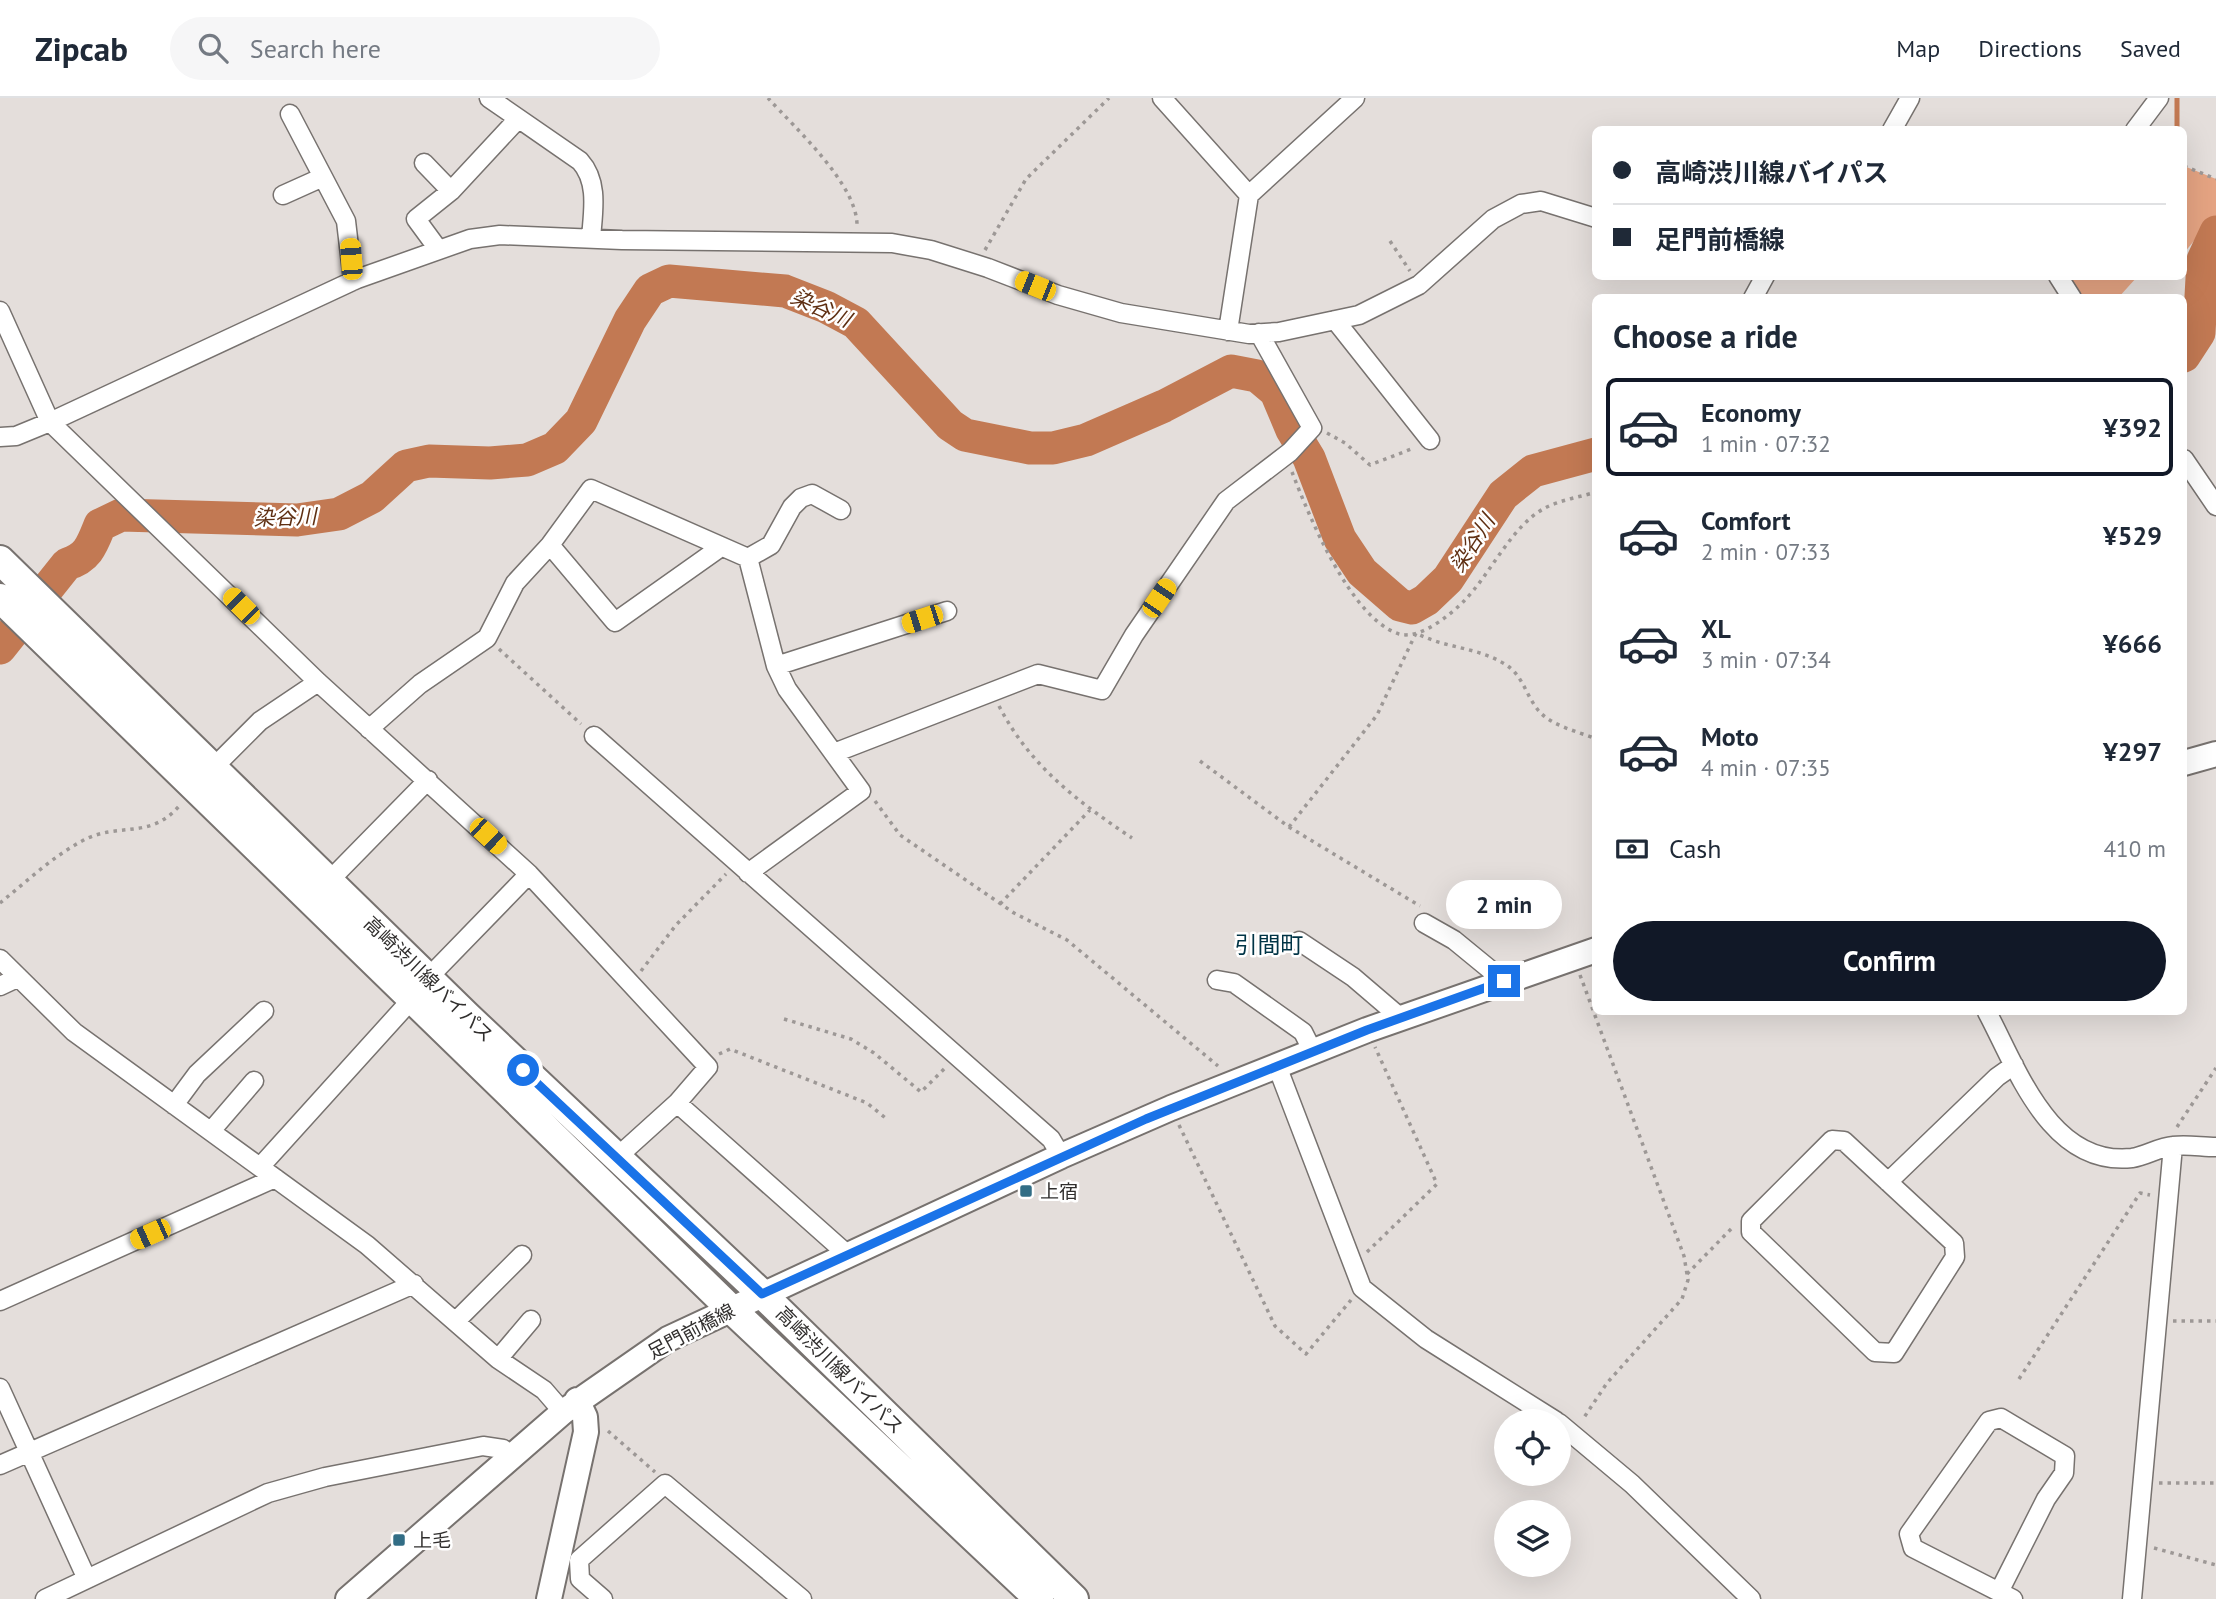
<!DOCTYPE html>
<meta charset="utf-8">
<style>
:root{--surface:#fff;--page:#f6f6f7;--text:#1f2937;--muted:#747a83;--line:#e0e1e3;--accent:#111827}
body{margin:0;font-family:"PT Sans","Noto Sans JP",sans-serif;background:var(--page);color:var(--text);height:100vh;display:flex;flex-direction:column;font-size:26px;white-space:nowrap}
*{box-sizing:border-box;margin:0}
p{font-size:23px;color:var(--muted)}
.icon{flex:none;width:38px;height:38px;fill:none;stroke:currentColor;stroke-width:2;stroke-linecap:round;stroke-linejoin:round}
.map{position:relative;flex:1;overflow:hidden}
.side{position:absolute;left:1592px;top:196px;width:595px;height:721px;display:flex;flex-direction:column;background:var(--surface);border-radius:10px;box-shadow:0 7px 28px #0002}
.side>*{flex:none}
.top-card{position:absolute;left:1592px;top:28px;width:595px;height:154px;border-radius:10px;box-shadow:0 7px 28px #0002;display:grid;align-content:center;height:154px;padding:0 21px;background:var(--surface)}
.tools{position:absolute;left:1494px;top:1311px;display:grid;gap:14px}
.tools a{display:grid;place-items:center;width:77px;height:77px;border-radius:50%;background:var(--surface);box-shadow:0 7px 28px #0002;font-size:35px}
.end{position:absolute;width:32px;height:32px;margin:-16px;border:9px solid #1a73e8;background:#fff;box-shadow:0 0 0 4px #fff}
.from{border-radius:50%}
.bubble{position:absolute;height:49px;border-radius:24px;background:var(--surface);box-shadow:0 7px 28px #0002;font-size:23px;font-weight:700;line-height:49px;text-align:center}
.car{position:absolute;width:21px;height:42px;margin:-21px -10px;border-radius:9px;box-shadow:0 0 5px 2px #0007;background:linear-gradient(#f5c518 24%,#345 0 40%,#f5c518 0 76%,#345 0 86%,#f5c518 0)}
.top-card b{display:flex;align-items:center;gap:24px;height:66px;font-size:26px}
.top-card b+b{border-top:2px solid var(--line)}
.top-card i{width:18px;height:18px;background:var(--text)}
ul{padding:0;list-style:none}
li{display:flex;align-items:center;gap:21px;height:98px;margin:0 14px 10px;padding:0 7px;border:4px solid transparent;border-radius:10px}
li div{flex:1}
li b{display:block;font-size:26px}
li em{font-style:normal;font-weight:700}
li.current{border-color:var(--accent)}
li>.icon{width:63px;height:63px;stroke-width:1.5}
h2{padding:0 21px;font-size:32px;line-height:84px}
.pay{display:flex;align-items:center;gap:18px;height:77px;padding:0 21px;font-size:26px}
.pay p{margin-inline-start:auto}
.button{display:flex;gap:14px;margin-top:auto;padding:14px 21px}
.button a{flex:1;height:80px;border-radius:42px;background:var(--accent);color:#fff;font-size:28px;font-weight:700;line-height:80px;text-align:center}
header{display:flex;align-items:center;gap:42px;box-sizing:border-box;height:98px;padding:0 35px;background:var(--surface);border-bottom:2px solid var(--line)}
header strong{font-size:33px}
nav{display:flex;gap:38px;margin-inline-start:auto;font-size:24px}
.search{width:490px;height:63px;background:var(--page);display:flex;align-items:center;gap:18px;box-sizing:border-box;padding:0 24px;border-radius:38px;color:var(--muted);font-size:26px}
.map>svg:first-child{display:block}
.green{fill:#e4a382}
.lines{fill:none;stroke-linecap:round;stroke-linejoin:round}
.stream{stroke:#c27953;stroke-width:5}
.river{stroke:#c27953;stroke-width:33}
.street-casing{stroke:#77726f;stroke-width:21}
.secondary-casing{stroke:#77726f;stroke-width:28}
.primary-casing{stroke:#77726f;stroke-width:32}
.path{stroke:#9d9896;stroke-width:3.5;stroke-dasharray:3.5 5;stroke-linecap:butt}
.street{stroke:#fff;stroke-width:18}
.secondary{stroke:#fff;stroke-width:24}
.primary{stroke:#fff;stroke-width:28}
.route{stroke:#1a73e8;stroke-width:9}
.poi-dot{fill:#326d85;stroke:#fff;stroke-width:2.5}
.labels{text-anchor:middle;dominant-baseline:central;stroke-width:5;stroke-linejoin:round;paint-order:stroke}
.street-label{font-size:19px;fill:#312f2e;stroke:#fff}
.poi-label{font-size:19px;fill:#312f2e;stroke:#fff;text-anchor:start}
.water-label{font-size:21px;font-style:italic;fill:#5f2f12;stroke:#fff}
.quarter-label{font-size:23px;fill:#003446;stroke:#fff}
</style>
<header>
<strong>Zipcab</strong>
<div class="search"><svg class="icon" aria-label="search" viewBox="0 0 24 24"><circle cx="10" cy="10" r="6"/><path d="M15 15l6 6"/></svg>Search here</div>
<nav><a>Map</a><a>Directions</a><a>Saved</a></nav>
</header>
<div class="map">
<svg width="2216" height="1501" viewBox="0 0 2216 1501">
<rect width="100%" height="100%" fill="#e4dedb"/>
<path class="green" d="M2184 68 2216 81V134L2202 133 2184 155Z
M2058 179H2137L2118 200 2072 199Z"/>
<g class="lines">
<path class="stream" d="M2177 0V32"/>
<path class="river" d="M2184 258 2199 235 2203 162 2216 134
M0 550 67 466C88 460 92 447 100 427L121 417 297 422 339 416 372 399 406 368 429 363 490 365 527 362 555 350 581 323 630 222 650 192 669 183 785 193 826 209 856 225 950 327 965 337 1030 350H1053L1086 342 1164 308 1231 273 1257 278 1276 294 1292 332 1309 360 1340 441 1362 474 1400 507 1412 510 1426 502 1448 481 1503 397 1533 373 1596 356"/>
<defs>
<path id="street" d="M489 0 580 63C599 84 593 114 591 140
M1162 0 1249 97 1228 233
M290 16 346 123 353 183
M1892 32 1910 0
M2135 32 2159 0
M424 65 451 93
M283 97 323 79
M1249 97 1355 0
M438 151 416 121 451 93 517 22
M2058 178 2072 200
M1753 200 1765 178
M0 213 50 324 318 584 529 776 708 969 677 1005 848 1157
M1335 222 1430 342
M0 339 16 338 50 324 357 181 470 141 500 137 622 142 892 145 931 152 988 170 1058 197 1121 215 1249 236 1279 234 1359 217 1419 187 1493 121 1521 106 1541 103 1596 120
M2184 361 2216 408
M550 447 615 524 721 449
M748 460 771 447 792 409 801 400 812 396 841 412
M776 568 947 513
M369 631 420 586 487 540 515 485 550 447 591 391 748 460 776 568 787 591 861 693 748 775
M594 638 1051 1041 1061 1058
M834 655 1038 576 1102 592 1134 537 1226 403 1290 354 1312 330 1259 235
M213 670 260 623 318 584
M329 783 428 682
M1424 825 1454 842 1504 883
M1299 843 1353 879 1401 920
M0 861 74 934 367 1147 498 1261 544 1292 563 1314
M428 880 529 776
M1217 882 1234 885 1303 934 1313 954
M0 888 17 880
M1987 914C2017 970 2050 1069 2132 1060 2146 1058 2159 1049 2173 1048 2187 1046 2202 1049 2216 1049
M1277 968 1362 1190 1426 1241 1556 1323
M174 1007 197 976 264 913
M211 1033 254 983
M1832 1042 1844 1043 1954 1145 1955 1159 1894 1255 1875 1254 1751 1134V1123Z
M615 1061 677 1005
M260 1069 412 901
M1888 1084 1997 979 2014 967
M0 1203 275 1080
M456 1223 522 1157
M498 1261 531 1222
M0 1290 86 1479
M1559 1325 1632 1386 1751 1501
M0 1367 414 1186
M1999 1494 2046 1401 2064 1375 2065 1358 2001 1320 1989 1323 1909 1436 1913 1450 2013 1501
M45 1501 268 1395 325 1379 483 1348 503 1351 511 1357
M603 1501 580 1481 579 1462 665 1386 802 1501
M2132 1501 2173 1048"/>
<path id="secondary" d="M2184 665 2216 656
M348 1501 563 1314 668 1241 1061 1058 1171 1010 1367 932 1596 852
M549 1501 586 1334 585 1319 577 1302"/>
<path id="primary" d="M0 462 467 918 762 1196 1074 1501
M0 500 731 1211 1039 1501"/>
</defs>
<use href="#street" class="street-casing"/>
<use href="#secondary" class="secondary-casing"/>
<use href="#primary" class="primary-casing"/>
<path class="path" d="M768 0C795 30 858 87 857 128
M2184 68 2216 81
M1390 143 1410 173
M985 152 1026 81 1109 0
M1327 335 1345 345 1370 367 1414 350
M1292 374C1309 418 1351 521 1399 536 1420 542 1450 517 1464 503 1490 477 1512 427 1545 410 1560 402 1580 399 1596 394
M499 551 581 626
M999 608C1030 668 1077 703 1132 740
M1200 663 1289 729 1420 808
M875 703 900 737 1014 815 1067 842 1218 968
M1289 729 1377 617 1416 535C1444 550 1476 549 1503 565 1523 576 1525 596 1538 612 1551 628 1577 633 1596 641
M0 805C26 784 52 759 82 743 118 723 150 743 180 707
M1000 806 1090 712
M641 873 676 827 726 776
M1580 877 1684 1158 1688 1182 1682 1201 1607 1285 1583 1321
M784 921 851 941 874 955 921 994 946 969
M719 956 730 951 867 1005 888 1022
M1179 1027 1275 1228 1306 1256 1351 1202
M2177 1029 2216 970
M1367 1154 1437 1086 1375 949
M1687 1176 1732 1130
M2173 1223H2216
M2019 1281 2140 1095 2150 1097
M608 1333 655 1374
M2159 1385H2216
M2154 1450 2216 1467"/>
<use href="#street" class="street"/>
<use href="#secondary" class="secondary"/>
<use href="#primary" class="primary"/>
</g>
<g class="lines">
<path class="route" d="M523 972 762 1196 1146 1021 1367 932 1504 883"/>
</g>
<g class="poi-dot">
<rect x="1019" y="1086" width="14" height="14" rx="3.5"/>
<rect x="392" y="1435" width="14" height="14" rx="3.5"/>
</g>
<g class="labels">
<g class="street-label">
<text transform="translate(429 881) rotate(44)">高崎渋川線バイパス</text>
<text transform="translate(691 1233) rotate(-28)">足門前橋線</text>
<text transform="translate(840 1272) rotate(45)">高崎渋川線バイパス</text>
</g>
<g class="poi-label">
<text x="1040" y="1093">上宿</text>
<text x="413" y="1442">上毛</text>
</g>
<g class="water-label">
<text transform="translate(821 210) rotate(24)">染谷川</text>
<text transform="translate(285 419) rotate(-2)">染谷川</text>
<text transform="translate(1472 445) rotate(-57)">染谷川</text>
</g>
<g class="quarter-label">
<text x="1269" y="846">引間町</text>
</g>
</g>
</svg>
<div class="tools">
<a><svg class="icon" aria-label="locate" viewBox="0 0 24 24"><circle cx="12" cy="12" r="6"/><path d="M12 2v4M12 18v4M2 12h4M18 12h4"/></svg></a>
<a><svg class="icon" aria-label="layers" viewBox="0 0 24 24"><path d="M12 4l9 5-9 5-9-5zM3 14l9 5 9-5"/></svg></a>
</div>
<i class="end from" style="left:523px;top:972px"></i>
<i class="end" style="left:1504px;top:883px"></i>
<div class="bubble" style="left:1446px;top:782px;width:116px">2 min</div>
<i class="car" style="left:351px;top:161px;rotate:356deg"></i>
<i class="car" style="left:1035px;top:188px;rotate:292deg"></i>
<i class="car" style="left:1159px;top:500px;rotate:34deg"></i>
<i class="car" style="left:241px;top:508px;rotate:315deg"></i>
<i class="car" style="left:922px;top:521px;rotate:252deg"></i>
<i class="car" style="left:488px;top:738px;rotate:133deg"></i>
<i class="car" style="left:150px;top:1136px;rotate:246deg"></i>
<div class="top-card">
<b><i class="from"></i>高崎渋川線バイパス</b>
<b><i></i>足門前橋線</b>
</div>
<section class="side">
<h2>Choose a ride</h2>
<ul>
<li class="current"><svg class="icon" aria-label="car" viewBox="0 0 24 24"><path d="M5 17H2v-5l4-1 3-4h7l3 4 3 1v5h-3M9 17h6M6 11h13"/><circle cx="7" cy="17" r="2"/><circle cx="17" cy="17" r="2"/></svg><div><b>Economy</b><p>1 min · 07:32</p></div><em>¥392</em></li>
<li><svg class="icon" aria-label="car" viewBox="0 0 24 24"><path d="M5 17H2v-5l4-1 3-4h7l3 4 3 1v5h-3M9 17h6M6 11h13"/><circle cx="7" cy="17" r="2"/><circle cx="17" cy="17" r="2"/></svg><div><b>Comfort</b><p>2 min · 07:33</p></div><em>¥529</em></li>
<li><svg class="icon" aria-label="car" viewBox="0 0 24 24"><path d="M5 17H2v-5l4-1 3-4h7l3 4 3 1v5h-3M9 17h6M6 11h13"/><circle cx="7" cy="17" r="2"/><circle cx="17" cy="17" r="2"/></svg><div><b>XL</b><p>3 min · 07:34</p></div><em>¥666</em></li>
<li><svg class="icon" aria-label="car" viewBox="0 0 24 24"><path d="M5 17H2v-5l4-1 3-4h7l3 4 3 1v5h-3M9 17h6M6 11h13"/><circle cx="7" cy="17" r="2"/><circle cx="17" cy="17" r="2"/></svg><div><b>Moto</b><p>4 min · 07:35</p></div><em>¥297</em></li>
</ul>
<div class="pay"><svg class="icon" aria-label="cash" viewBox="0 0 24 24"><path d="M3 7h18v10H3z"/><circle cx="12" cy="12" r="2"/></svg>Cash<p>410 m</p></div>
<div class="button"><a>Confirm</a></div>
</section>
</div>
